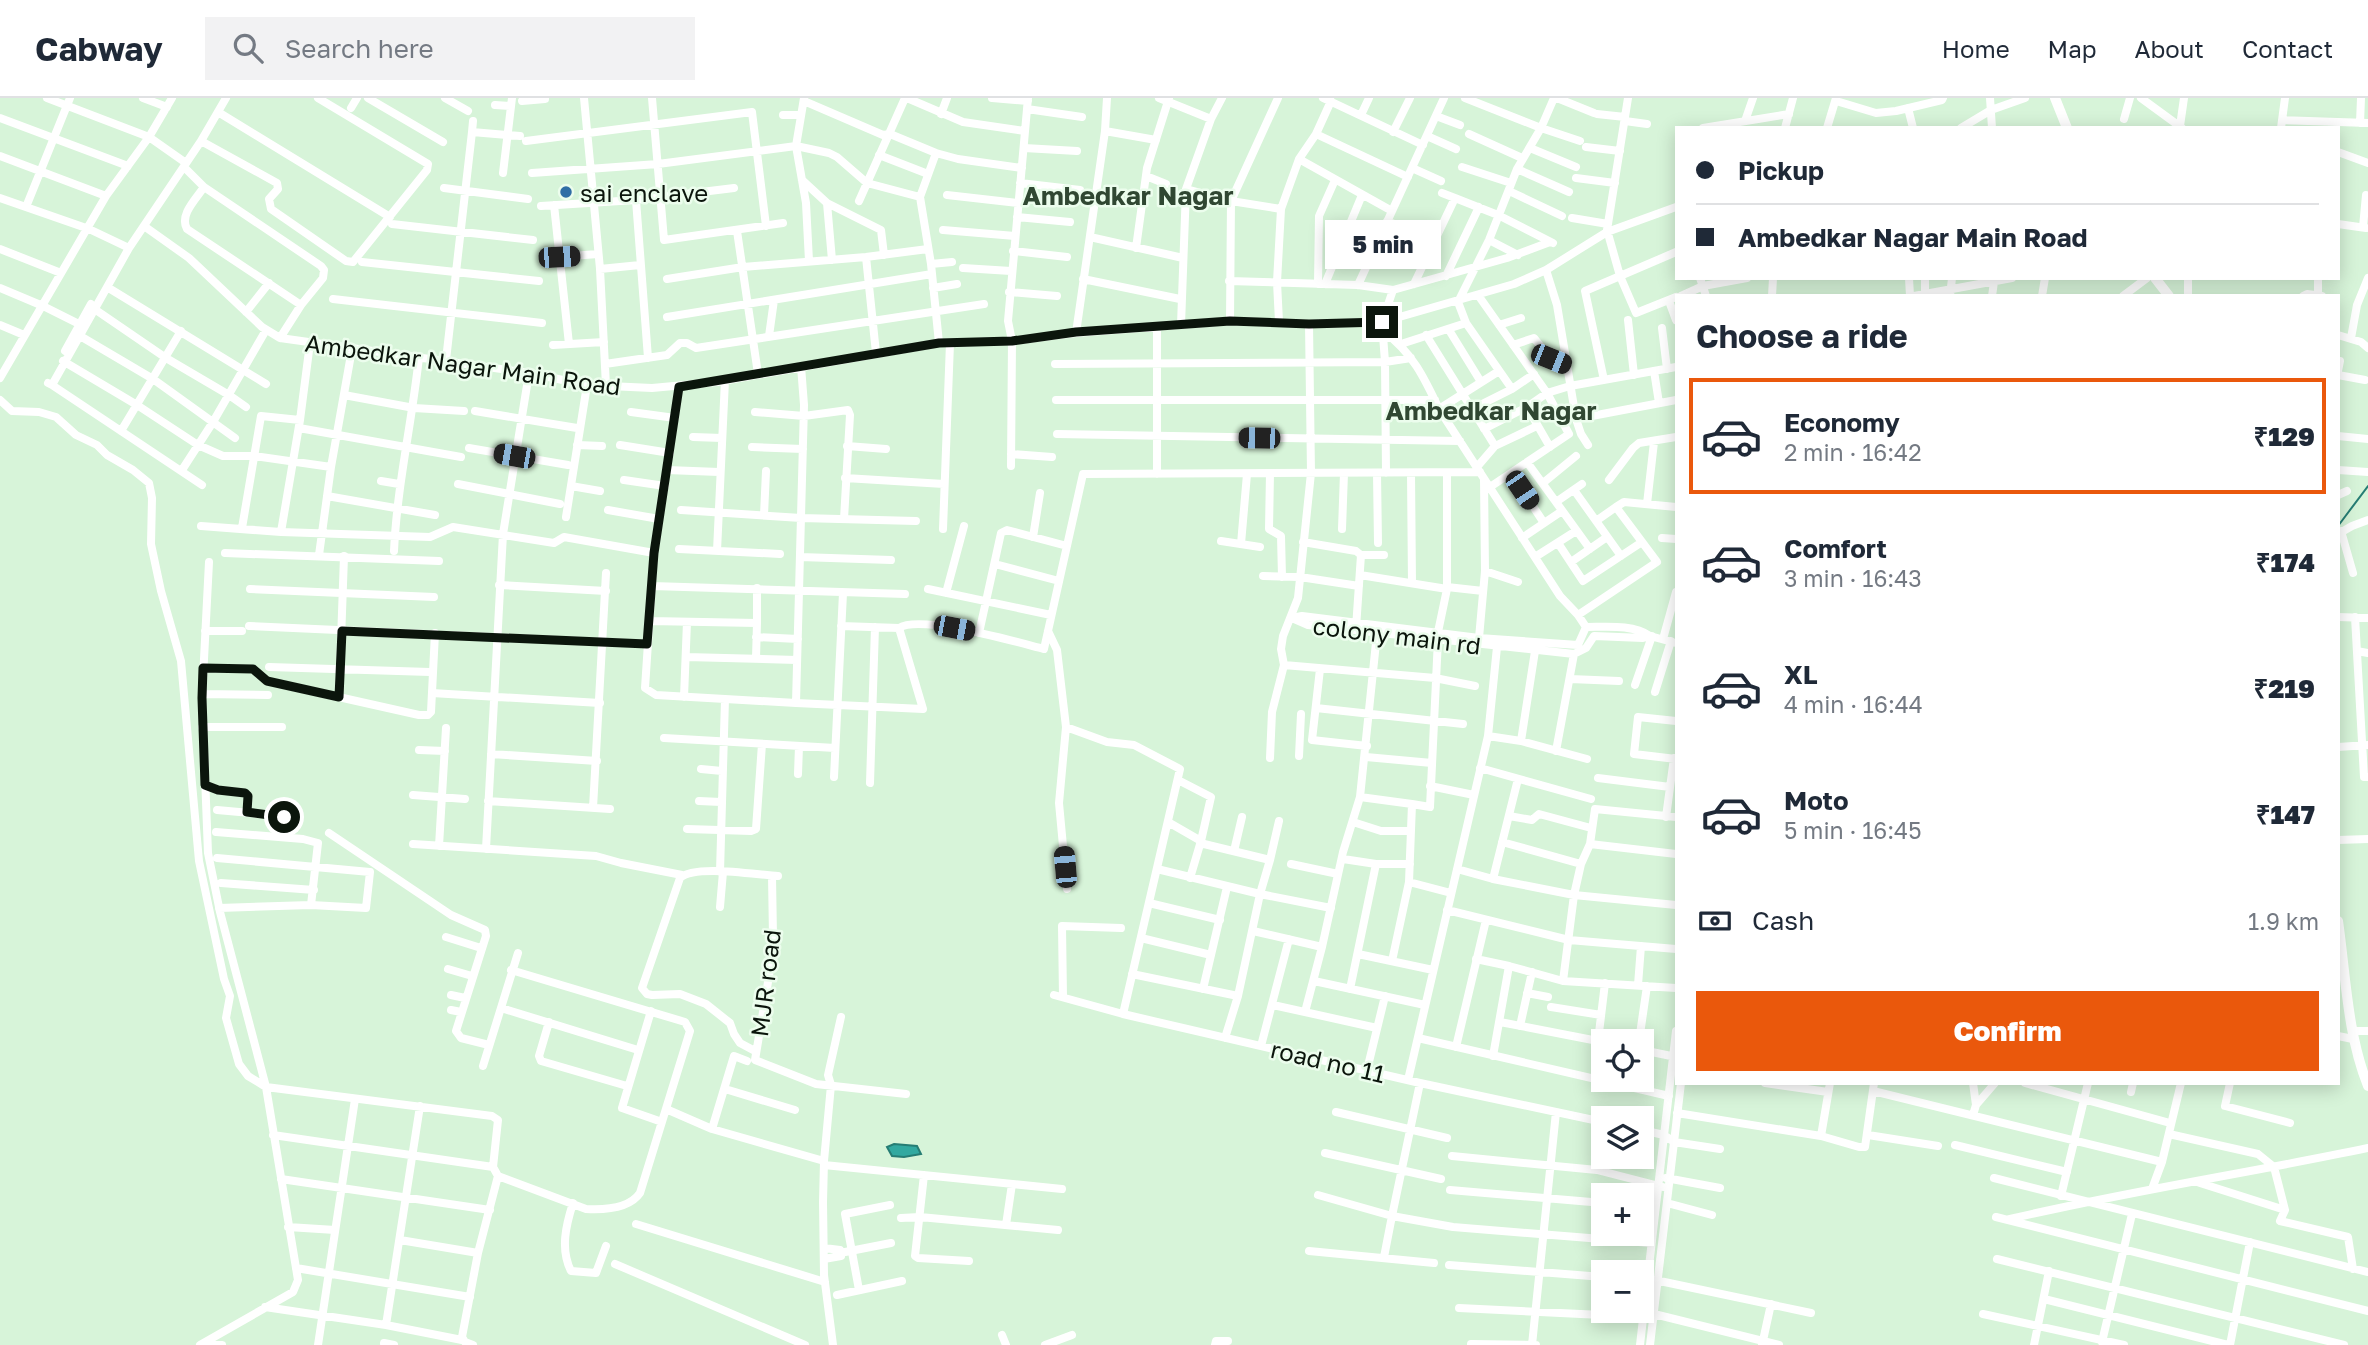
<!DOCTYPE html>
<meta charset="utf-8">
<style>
:root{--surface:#fff;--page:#f2f2f3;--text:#1f2937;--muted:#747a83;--line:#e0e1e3;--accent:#ea580c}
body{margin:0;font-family:"Golos Text",sans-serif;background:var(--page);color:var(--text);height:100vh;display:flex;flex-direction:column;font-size:26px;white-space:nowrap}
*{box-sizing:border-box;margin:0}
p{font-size:23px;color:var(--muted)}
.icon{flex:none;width:38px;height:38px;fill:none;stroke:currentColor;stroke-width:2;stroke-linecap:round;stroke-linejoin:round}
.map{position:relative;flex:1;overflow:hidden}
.drawer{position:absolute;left:1675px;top:196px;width:665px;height:791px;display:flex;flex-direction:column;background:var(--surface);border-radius:0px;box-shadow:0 4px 18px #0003}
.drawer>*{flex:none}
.hud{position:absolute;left:1675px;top:28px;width:665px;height:154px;border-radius:0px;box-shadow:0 4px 18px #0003;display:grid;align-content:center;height:154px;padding:0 21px;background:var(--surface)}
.tools{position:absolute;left:1591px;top:931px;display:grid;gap:14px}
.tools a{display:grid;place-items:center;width:63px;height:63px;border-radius:0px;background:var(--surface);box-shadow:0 4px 18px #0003;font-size:35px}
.end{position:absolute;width:32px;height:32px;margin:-16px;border:9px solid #0b150c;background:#fff;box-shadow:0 0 0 4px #fff}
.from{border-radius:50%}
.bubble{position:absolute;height:49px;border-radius:0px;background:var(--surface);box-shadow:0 4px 18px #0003;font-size:23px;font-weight:800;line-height:49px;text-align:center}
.car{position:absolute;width:21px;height:42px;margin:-21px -10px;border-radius:9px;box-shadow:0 0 5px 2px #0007;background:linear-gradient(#222 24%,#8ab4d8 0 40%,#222 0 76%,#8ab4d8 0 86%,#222 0)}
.hud b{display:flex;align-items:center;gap:24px;height:66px;font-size:26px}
.hud b+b{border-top:2px solid var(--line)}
.hud i{width:18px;height:18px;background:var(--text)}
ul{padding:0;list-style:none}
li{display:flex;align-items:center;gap:21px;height:116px;margin:0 14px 10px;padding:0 7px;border:4px solid transparent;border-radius:0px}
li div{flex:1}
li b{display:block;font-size:26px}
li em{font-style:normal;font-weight:800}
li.current{border-color:var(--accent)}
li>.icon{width:63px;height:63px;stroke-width:1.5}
h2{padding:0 21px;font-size:32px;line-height:84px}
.pay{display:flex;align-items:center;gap:18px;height:77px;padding:0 21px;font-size:26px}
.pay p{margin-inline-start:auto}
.action{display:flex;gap:14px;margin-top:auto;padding:14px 21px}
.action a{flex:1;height:80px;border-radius:0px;background:var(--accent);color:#fff;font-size:28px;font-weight:800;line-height:80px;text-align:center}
header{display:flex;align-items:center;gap:42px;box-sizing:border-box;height:98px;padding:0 35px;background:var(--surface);border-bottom:2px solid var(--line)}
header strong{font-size:33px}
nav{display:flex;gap:38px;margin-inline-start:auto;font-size:24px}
.search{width:490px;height:63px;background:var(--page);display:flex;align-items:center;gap:18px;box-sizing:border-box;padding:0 24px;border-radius:0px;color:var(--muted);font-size:26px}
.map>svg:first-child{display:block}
.water{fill:#32a9a0;stroke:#267d74;stroke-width:2}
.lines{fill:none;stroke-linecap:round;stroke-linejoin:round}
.stream{stroke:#267d74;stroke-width:2}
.minor{stroke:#fff;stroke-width:8}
.major{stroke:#fff;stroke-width:10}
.route{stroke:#0b150c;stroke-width:9}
.poi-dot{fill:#306ea5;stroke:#ecfded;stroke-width:2.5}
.labels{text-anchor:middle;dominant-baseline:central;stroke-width:5;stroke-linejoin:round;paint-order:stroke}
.poi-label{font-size:24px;fill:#0b150c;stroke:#ecfded;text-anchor:start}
.street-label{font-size:24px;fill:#0b150c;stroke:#ecfded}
.neighbourhood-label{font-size:26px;font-weight:bold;fill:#304732;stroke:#ecfded}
</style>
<header>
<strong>Cabway</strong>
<div class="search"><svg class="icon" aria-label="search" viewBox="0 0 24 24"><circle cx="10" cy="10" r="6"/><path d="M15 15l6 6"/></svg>Search here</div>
<nav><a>Home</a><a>Map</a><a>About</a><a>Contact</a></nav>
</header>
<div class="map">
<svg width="2368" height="1247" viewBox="0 0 2368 1247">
<rect width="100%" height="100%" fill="#d7f4d9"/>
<path class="water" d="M894 1046 917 1048 921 1056 904 1059 892 1058 887 1049Z"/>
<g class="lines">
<path class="stream" d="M2338 428 2368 388"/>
<path class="minor" d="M47 0 149 39 186 65
M143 0 167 9
M368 0 443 44
M445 0 468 13
M584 0 600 171 606 288
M652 0 664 142 783 125
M804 0 796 48 806 105 809 163
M907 0 963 24 1025 33
M992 0 1028 3
M1159 0 1211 21
M1323 0 1423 47
M1465 0 1541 30 1580 43
M1557 0 1594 15
M1628 0 1607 132 1620 178 1636 215 1676 199
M1990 0 1992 30
M2141 0 2182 30
M522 3 545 1
M804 3 883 37 890 36 936 55 958 61 1022 70
M1836 3 1876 15 1896 13 1942 2 1943 0
M495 7 511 8
M351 10 357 0
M1908 10 1913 30
M1027 11 1082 19
M218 14 390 119
M941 16 947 0
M1597 16 1625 19
M783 17H801
M1361 17 1369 0
M1436 18 1460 27
M0 20 128 68
M2124 21 2130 0
M2282 22 2368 25
M473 23 472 34 520 38
M1625 23 1647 26
M1745 23 1753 0
M2360 25 2361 0
M2180 28 2184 0
M1703 30 1789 16
M1785 30 1793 0
M1827 30 1836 0
M1961 30 1991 12 2025 0
M2281 30 2285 0
M1105 33 1156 42
M1393 34 1410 0
M1316 36 1408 79
M1469 36 1522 60
M1427 38 1456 51
M201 43 277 85 278 91 269 101 271 111 346 163 353 164 427 72 428 66 318 0
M526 43 752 14 766 128
M1586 49 1620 53
M1024 50 1077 53
M1530 50 1576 69
M2338 54 2368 65
M936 55 920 99 931 166 939 245
M879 57 928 76
M0 58 106 98
M1299 61 1392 113
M184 69 204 89 321 168 324 172 323 180 301 207 187 131C179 117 196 101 204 89
M1462 69 1511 85
M1412 70 1441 83
M1517 71 1569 94
M503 75 512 0
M532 75 658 66 796 48 829 55 837 59 867 85 920 99
M1146 78 1166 86
M1576 80 1615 85
M802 82 827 105 832 162
M1020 85 1080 92
M444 90 528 101
M1186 91 1231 103 1281 111
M1509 93 1562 118
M1442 95 1455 100
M947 97 1018 105
M0 100 89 131 129 150
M636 102 648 260
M859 103 905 0
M827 105 881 132 884 157
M554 107 569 246
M541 108 636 102 734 90
M26 109 70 0
M1017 119 1070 124
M1572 120 1608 126
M1387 123 1421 138
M392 126 533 142
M2338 126 2366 130
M144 128 189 160 262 229 280 240 529 275 587 287 652 290 717 284 939 245 1012 243 1076 235 1230 223 1309 226 1382 224 1514 186 1546 172 1607 134 1676 109
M2363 129 2366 97
M943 132 1015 138
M737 133 758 276
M1090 139 1183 160
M1489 142 1518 157
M1136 150 1147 70 1169 0
M0 151 61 175
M1375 151 1409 166
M1013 153 1067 159
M866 159 876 255
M544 160 598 156
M362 164 539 183
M931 166 952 164
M963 170 1011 173
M600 171 640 167
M1546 172 1557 207 1576 321 1581 336 1588 347
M1446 178 1479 109
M1700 180 1706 198
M1909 180 1910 198
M1925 180V195
M2188 180V198
M667 181 743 169 866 159 928 151
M1083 181 1180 201
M1229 183 1358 187 1393 192
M1318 186 1319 118 1335 82
M1325 186 1362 97
M1414 186 1455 100 1498 117 1553 145
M1358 187 1444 0
M107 189 266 286
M0 190 43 208 79 226
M933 190 957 186
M1009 194 1057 198
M1478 197 1547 295 1569 336 1490 389
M2318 197V180
M1681 198 1703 188 1747 180
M1772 198 1773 180
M1914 198 2012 180
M1950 198 1952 180
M1992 198 1994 184
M2042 198 2045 180
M2123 198 2147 180
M2303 198 2307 196 2322 198
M333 201 542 225
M1669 203 1676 222
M90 208 166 260 229 297 246 309
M246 214 269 185
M667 219 932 176
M1628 222 1634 277
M1230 223 1231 103 1278 0
M1279 224 1277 184 1281 111 1299 61 1316 36 1331 3
M0 227 24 237
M1181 227 1186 91 1211 21 1222 0
M1499 227 1521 220
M1157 228V376
M1662 230 1667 271
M1449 232 1481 284
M1383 233C1412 254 1424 279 1439 311L1560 498 1578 517 1586 529
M75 235 153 281 235 340
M1076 235 1105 33 1107 0
M1426 237 1495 348
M2338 237 2361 244 2368 250
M769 238 774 202
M280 240 301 207
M2351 240 2357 207 2368 180
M1401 246 1466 225
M553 247 604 244
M1513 247 1534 240 1550 260 1567 267
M65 253 91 206
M446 262 472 34
M63 263 137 307 198 347 223 358H254L331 369
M2338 263H2340L2338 273
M605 266 667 257 680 245H687L696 250 984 206
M1055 266 1385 264 1411 260
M1654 273 1659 305
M2338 277 2365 282
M0 280 106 98 149 39 172 0
M1604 282 1585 193 1676 154
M48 285 52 287 129 150 201 43 226 0
M52 287 202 387
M679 289 654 455 645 590 656 597 796 605 804 307 801 268
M1512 291 1466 225 1458 204 1489 142 1517 71 1541 30 1554 0
M344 297 414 310 464 313
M0 302 12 313 39 314 56 319 76 337 97 347 107 357 133 372 149 385 152 400 151 446 161 493 181 563 199 763 224 881 230 898 226 920 239 966 248 978 266 989 492 1018 498 1022 493 1069 498 1078 478 1155 462 1239 465 1244 473 1247
M1056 302H1435
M1527 309 1550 349
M1439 311 1499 273
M1472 311 1512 291 1534 276
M475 313 577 330
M631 314 675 320
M755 314 804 318 848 312 850 317 844 421
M1576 321 1676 302
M299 330 461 359
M1484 331 1527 309 1547 295 1570 288 1676 269
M121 333 181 233
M1057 336 1460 343
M2338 338 2368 341
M693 339 722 340
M577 347 602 348
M620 347 670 355
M847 348 886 351
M752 349 803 351
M469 350 568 367
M1011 356 1052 359
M1527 364 1590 451
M1011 368 1012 243 1008 223 1028 0
M1477 369 1495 348 1537 328
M182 372 213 324 266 232
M667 372 719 374
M2338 372 2368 374
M1270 375 1269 431 1281 438 1282 479
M1377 375 1378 445
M1386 375 1385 264 1382 224 1393 192 1507 160 1550 144
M1411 375 1412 485
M1511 375 1544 425
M845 380 944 386
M624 382 665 388
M1609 382 1633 350 1639 345 1676 339
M381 383 399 386
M1543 385 1576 358
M458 386 560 406
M571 388 600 393
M1574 392 1621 458
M2338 397 2347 393
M327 398 435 417
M1556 404 1582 386
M1647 406 1654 344
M1616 409 1624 404 1676 409
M608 412 659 421
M681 412 801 420 916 423
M764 417 766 373
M566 419 587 287
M201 428 281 434 300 322 310 245
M242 430 261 318 300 322
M943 431 950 245
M1342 431 1344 375
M2341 433 2353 475
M281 434 430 439 453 429 554 445 564 439 654 455
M2338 436 2352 428 2368 422
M1033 439 1040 395
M1522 440 1562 413
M1662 440 1676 441
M1221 443 1260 449
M1303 444 1356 453 1361 457 1356 530
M1558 445 1583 483 1642 444
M1241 446 1247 376
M679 451 780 456
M394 453C397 388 412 324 419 259
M717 453 725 282
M225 455 439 463
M319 457 331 369 352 251
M1361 457H1384
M800 459 891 462
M1535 459 1576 433
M1571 464 1607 439
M995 466 1059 483
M1485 473 1518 484
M1360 477 1447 491
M1263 478 1300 479 1359 488
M499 487 606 493
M652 488 905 496
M1447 489 1483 493
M250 491 434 499
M928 491 1051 517
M946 495 964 428
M1578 517 1657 464 1616 409 1596 423
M2338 519 2368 520
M2355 519 2364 679H2368
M1292 520 1308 527 1574 556 1586 550 1594 538 1643 540 1650 538 1676 545
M1292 520 1302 518 1479 540 1578 547 1586 529
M650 523 757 525V490
M249 528 647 546
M841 528 899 530C920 516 1016 544 1044 551L1083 376 1480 374
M1586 529C1606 529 1633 526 1650 538
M205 533H242
M1048 533 1057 552 1066 629 1107 644 1134 647 1180 671 1123 916
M1438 534 1447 491V375
M979 535 1001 435 1007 432 1067 448
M756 539 798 541
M1479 540 1485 473 1484 381
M1663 541 1676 494
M2357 553 2368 555
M686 559 797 562
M756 560 757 525
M1284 567 1435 580 1475 588
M269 569 430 574
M203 570 253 571 267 583 419 617H428L431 614 435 535
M1320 571 1312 642 1367 648
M1570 581 1619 583
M1635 587 1652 538
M1655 594 1671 543
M432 595 600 605
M202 596 268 597
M339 599 344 458
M684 599 687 524
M796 605 923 611 899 530
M1316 610 1463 626
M1676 623 1638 619 1634 656 1676 661
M202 629H282
M1066 629 1059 705 1067 791
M1488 638 1521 643 1587 661
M664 640 835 650
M1521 643 1535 553
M2338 649 2368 647
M419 652 445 653
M1556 653 1574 556
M491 656 597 663
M1299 658 1301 616
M1366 659 1432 665
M1270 660 1272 614 1284 567 1281 551 1283 538 1298 500 1311 375 1309 226
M1480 670 1591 701
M701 671 722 673
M798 676 799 648
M834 679 843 495
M1598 680 1670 689
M1178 682 1211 699 1201 743 1204 746 1270 762 1279 723
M870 685 875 529
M205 687 218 692 245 695 248 698 247 714
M1430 688 1474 697
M413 697 465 701
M1360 699 1412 706
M488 703 610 711
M699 703 721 704
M593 710 606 475
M217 712 283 718 282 739
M1509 718 1532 722 1539 716 1591 730
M1666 719 1674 660
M1168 724 1201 743 1190 780
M1353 724 1381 733H1411
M687 731 751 733 756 731 762 646
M216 734 303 741 318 745 311 807 219 810
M329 735 451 817 485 832 486 838 456 933 461 940 489 947
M2338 742 2368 741
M1502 744 1581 766 1574 797 1563 883
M413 746 596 758 621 765 682 777
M1590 746 1676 756
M439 748 446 630
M486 751 503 436 529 275
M1234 753 1242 719
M217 760 370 774 366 810 311 807
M1343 761 1376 766H1410
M1270 762 1260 796 1331 810
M1291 766 1338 776
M1581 766 1590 746 1595 711 1676 719
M1157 771 1260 796 1238 898 1225 940
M1457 771 1493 781 1574 797 1676 807
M720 774 725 601
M772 778 773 839 769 878 755 962 816 986 906 996
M1493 781 1518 681
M1409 784 1451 795
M221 785 314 792
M1149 805 1220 822
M720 809 723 774
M1447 812 1569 842 1676 851
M1253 833 1322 849 1343 754 1360 699 1377 535
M446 839 481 850
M1141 840 1211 857
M1358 856 1433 872
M1476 861 1509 868 1493 958
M1392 863 1409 784 1412 706 1430 709 1438 541
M1509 868 1563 883 1676 890
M448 871 472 878
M1132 876 1238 898
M1314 883 1425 907
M1638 887 1641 848
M1203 891 1227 789
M1350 891 1376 766
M1527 895 1548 899
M451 897 465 900
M1054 897 1123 916 1420 985 1603 1024
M1063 899 1062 828 1121 830
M1273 907 1377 930
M1551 909 1601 917
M501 910 638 952
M451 912 461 914
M651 913 622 1010 662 1024
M1305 914 1322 849
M549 924 539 958 541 963 627 988
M1500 924 1603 944
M1520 928 1532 874
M2352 933H2368
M2338 938 2353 941
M1418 940 1669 998
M1598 943 1605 885
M1639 943 1647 888
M1261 948 1289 841
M1456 949 1486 822
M1642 952 1676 959
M755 953 740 945 734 936 730 925 706 906 680 896 652 897 647 896 642 890 680 780C695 766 757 777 778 778
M483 968 518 855
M1367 972 1385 898
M1408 982 1488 638 1497 549
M1420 985 1392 1118 1453 1129 1651 1145
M1765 985 1828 994
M1973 985 1976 1007
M2025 985 2170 1025
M2230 985 2225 1008 2290 1025
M725 991 795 1012
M1873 993 2162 1064
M2131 994 2133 985
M666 1011 712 1031 824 1063
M1336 1014 1447 1040
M1677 1015 1821 1038 1859 1049H1865L1874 985
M1973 1017 1976 1007 1995 985
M712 1031 734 958 747 963
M1642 1032 1664 1037 1674 1044 1720 1051
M2169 1036 2258 1056 2274 1069 2285 1112 2280 1123 2348 1139 2353 1171
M273 1037 493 1069
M1868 1037 1938 1048
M1821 1038 1830 985
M1955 1047 2067 1074
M1325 1055 1441 1081
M1452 1058 1597 1072 1663 1089
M824 1067 1062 1091
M924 1077 915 1158 918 1160 969 1163
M498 1078 586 1111C605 1112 629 1111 640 1095L690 933 685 924 511 872
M1666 1080 1720 1090
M1994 1080 2368 1174
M281 1081 490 1112
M2200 1085 2285 1112
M2152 1091 2162 1064 2181 985
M1450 1092 1603 1105
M1318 1097 1392 1118 1384 1159
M2061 1098 2088 985
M573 1105C566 1127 560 1151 571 1173L596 1175 606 1148
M1667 1105 1712 1117
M1642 1107 1655 1108
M1996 1119 2368 1213
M901 1120 920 1119 1058 1132
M2010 1121C2128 1093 2249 1075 2368 1050
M636 1126 825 1184
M1006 1127 1012 1086
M288 1129 335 1132
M400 1142 478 1155
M824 1150 840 1152 841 1158 824 1161
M1309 1153 1434 1165
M840 1155 891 1145
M1997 1161 2344 1247
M615 1166 805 1247
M1449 1167 1603 1179
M296 1170 470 1199
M1655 1182 1811 1215
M859 1192 845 1116 890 1107
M837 1197 902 1183
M2044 1201 2228 1247
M265 1209 386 1227 462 1242
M1459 1210 1643 1219
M1654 1216 1779 1247
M1983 1216 2124 1247
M386 1227 420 1008
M1002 1237 1006 1247
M2102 1244 2132 1116
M205 1245 222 1247
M384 1245 394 1247
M1471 1246 1536 1247
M200 1247 293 1194 298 1182 266 989 220 814 208 755 202 600 209 464
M318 1247 355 1001
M833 1247 824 1177 823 1104 824 1063 831 987 828 977 841 919
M1045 1247 1072 1237
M1215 1247 1216 1243H1228
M1532 1247 1556 1014
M1640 1247 1676 933
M1650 1247 1681 985
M1762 1247 1771 1206
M2034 1247 2049 1173
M2230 1247 2250 1144"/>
<path class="major" d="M2055 0 2067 30
M2155 180 2169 198
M2338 823C2346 879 2347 935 2368 988"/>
</g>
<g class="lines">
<path class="route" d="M284 719 247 714 248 698 245 695 218 692 205 687 202 600 203 570 253 571 267 583 339 599 342 533 647 546 654 455 679 289 939 245 1012 243 1076 234 1230 223 1309 226 1382 224"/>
</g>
<circle class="poi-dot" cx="566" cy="94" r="7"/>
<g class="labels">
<g class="poi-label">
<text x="580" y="94">sai enclave</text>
</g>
<g class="street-label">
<text transform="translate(463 266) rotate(8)">Ambedkar Nagar Main Road</text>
<text transform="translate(1397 537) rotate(7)">colony main rd</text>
<text transform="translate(765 885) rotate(-83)">MJR road</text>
<text transform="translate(1328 963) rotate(13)">road no 11</text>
</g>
<g class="neighbourhood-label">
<text x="1128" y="97">Ambedkar Nagar</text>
<text x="1491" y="312">Ambedkar Nagar</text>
</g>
</g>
</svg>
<div class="tools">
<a><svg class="icon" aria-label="locate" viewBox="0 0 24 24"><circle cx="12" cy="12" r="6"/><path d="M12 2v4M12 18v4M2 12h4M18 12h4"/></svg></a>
<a><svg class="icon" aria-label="layers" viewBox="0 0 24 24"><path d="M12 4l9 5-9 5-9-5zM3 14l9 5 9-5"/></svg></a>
<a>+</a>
<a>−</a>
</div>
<i class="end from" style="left:284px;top:719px"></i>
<i class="end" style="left:1382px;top:224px"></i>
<div class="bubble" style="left:1325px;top:122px;width:116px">5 min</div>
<i class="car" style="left:559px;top:159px;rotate:87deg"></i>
<i class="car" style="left:1551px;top:261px;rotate:112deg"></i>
<i class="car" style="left:1259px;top:340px;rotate:271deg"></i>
<i class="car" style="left:514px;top:358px;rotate:280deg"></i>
<i class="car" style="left:1522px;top:392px;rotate:146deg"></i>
<i class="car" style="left:954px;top:530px;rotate:101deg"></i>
<i class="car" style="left:1065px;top:769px;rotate:355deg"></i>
<div class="hud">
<b><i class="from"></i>Pickup</b>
<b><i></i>Ambedkar Nagar Main Road</b>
</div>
<section class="drawer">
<h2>Choose a ride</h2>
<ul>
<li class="current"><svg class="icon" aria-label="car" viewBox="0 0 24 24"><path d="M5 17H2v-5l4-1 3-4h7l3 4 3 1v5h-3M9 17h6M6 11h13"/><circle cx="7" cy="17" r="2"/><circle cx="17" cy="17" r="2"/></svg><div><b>Economy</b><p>2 min · 16:42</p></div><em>₹129</em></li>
<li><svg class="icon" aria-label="car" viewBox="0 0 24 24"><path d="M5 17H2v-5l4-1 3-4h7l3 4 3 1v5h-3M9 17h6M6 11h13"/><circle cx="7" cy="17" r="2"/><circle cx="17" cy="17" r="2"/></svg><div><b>Comfort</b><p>3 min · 16:43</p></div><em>₹174</em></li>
<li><svg class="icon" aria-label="car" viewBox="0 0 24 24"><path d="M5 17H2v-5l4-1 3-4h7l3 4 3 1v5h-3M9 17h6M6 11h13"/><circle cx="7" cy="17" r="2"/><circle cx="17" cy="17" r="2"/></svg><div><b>XL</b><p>4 min · 16:44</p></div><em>₹219</em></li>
<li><svg class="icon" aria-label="car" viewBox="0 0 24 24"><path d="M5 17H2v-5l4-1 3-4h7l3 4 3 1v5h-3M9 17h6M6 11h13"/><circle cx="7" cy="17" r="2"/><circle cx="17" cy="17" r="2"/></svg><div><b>Moto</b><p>5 min · 16:45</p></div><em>₹147</em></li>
</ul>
<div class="pay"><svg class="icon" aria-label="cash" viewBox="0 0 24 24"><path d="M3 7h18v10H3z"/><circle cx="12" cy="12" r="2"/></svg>Cash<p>1.9 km</p></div>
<div class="action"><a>Confirm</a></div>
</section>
</div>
